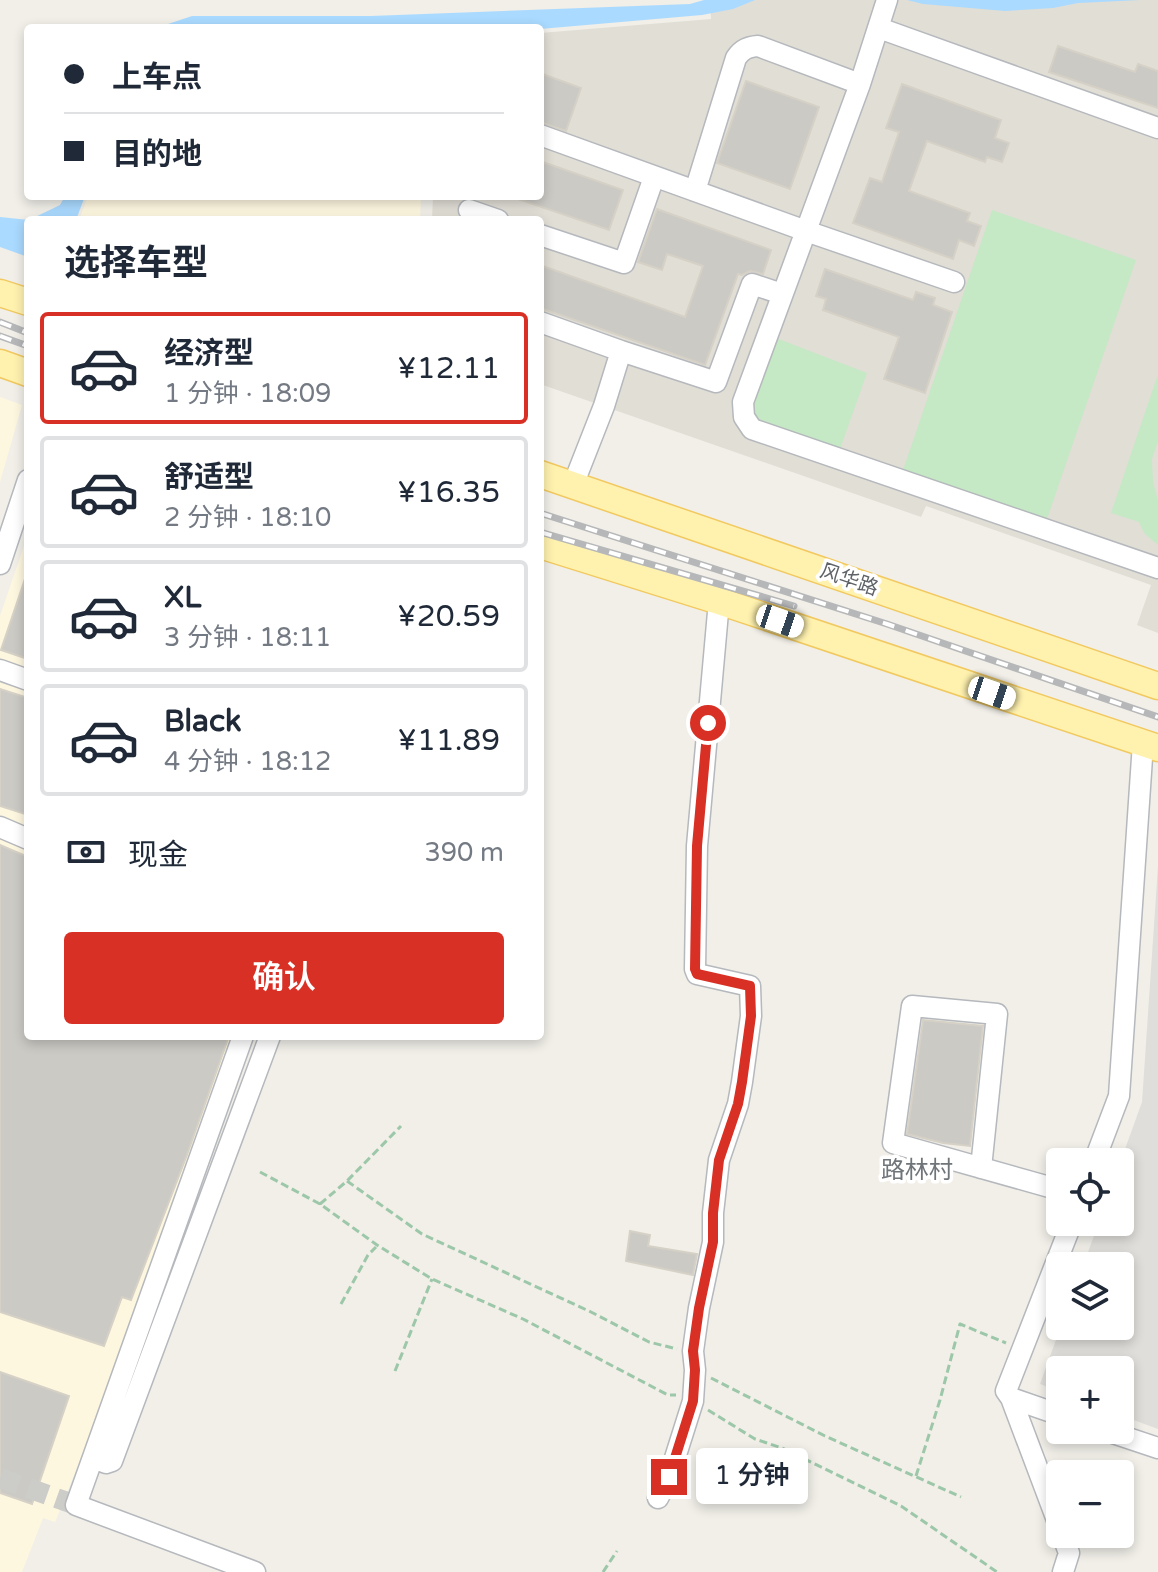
<!DOCTYPE html>
<html lang="zh">
<meta charset="utf-8">
<style>
:root{--surface:#fff;--page:#f2f2f3;--text:#1f2937;--muted:#747a83;--line:#e0e1e3;--accent:#d93025}
body{margin:0;font-family:"Varela Round","Noto Sans SC",sans-serif;background:var(--page);color:var(--text);height:100vh;display:flex;flex-direction:column;font-size:30px;white-space:nowrap}
*{box-sizing:border-box;margin:0}
p{font-size:26px;color:var(--muted)}
.icon{flex:none;width:44px;height:44px;fill:none;stroke:currentColor;stroke-width:2;stroke-linecap:round;stroke-linejoin:round}
.map{position:relative;flex:1;overflow:hidden}
.sheet{position:absolute;left:24px;top:216px;width:520px;height:824px;display:flex;flex-direction:column;background:var(--surface);border-radius:8px;box-shadow:0 4px 12px #0003}
.sheet>*{flex:none}
.guide{position:absolute;left:24px;top:24px;width:520px;height:176px;border-radius:8px;box-shadow:0 4px 12px #0003;display:grid;align-content:center;height:176px;padding:0 40px;background:var(--surface)}
.buttons{position:absolute;left:1046px;top:1148px;display:grid;gap:16px}
.buttons a{display:grid;place-items:center;width:88px;height:88px;border-radius:8px;background:var(--surface);box-shadow:0 4px 12px #0003;font-size:40px}
.end{position:absolute;width:36px;height:36px;margin:-18px;border:10px solid #d93025;background:#fff;box-shadow:0 0 0 4px #fff}
.from{border-radius:50%}
.bubble{position:absolute;height:56px;border-radius:8px;background:var(--surface);box-shadow:0 4px 12px #0003;font-size:26px;font-weight:600;line-height:56px;text-align:center}
.car{position:absolute;width:24px;height:48px;margin:-24px -12px;border-radius:10px;box-shadow:0 0 6px 2px #0007;background:linear-gradient(#fff 24%,#345 0 40%,#fff 0 76%,#345 0 86%,#fff 0)}
.guide b{display:flex;align-items:center;gap:28px;height:76px;font-size:30px}
.guide b+b{border-top:2px solid var(--line)}
.guide i{width:20px;height:20px;background:var(--text)}
ul{padding:0;list-style:none}
li{display:flex;align-items:center;gap:24px;height:112px;margin:0 16px 12px;padding:0 24px;border:4px solid var(--line);border-radius:8px}
li div{flex:1}
li b{display:block;font-size:30px}
li em{font-style:normal;font-weight:600}
li.selected{border-color:var(--accent)}
li>.icon{width:72px;height:72px;stroke-width:1.5}
h2{padding:0 40px;font-size:36px;line-height:96px}
.pay{display:flex;align-items:center;gap:20px;height:88px;padding:0 40px;font-size:30px}
.pay p{margin-inline-start:auto}
.cta{display:flex;gap:16px;margin-top:auto;padding:16px 40px}
.cta a{flex:1;height:92px;border-radius:8px;background:var(--accent);color:#fff;font-size:32px;font-weight:600;line-height:92px;text-align:center}
.map>svg:first-child{display:block}
.commercial{fill:#fef7e0}
.industrial{fill:#e0deda}
.education{fill:#e1ded6}
.green{fill:#c5e8c5}
.water{fill:#aadaff}
.building{fill:#cccac5;stroke:#d6d1c6;stroke-width:2}
.lines{fill:none;stroke-linecap:round;stroke-linejoin:round}
.minor-tunnel{stroke:#ccccc8;stroke-width:20;stroke-dasharray:20 10;stroke-linecap:butt}
.minor-casing{stroke:#b5b8bc;stroke-width:23}
.major-casing{stroke:#f2c960;stroke-width:29}
.path{stroke:#9cc7a9;stroke-width:3;stroke-dasharray:8 4;stroke-linecap:butt}
.minor{stroke:#fff;stroke-width:20}
.major{stroke:#fff2af;stroke-width:26}
.rail-casing{stroke:#b6b7b8;stroke-width:7}
.rail{stroke:#fff;stroke-width:4;stroke-dasharray:12;stroke-linecap:butt}
.route{stroke:#d93025;stroke-width:10}
.labels{text-anchor:middle;dominant-baseline:central;stroke-width:7;stroke-linejoin:round;paint-order:stroke}
.street-label{font-size:20px;fill:#5f6368;stroke:#fff}
.quarter-label{font-size:24px;fill:#70757a;stroke:#fff}
</style>
<div class="map">
<svg width="1158" height="1572" viewBox="0 0 1158 1572">
<rect width="100%" height="100%" fill="#f1efe8"/>
<path class="commercial" d="M88 196H421L420 220H79Z
M0 397 22 405 0 482Z
M28 534V828L0 816V616Z
M0 835 28 846V1036H237L110 1387 55 1522 43 1518 22 1572H0Z"/>
<path class="industrial" d="M1158 866V1429L1120 1415V1370H1060V1392L1040 1384 1061 1326H1120V1266H1083L1099 1222H1120V1163L1142 1102Z"/>
<path class="education" d="M710 0H1158V633L1137 625 1151 585 926 506 921 517 540 384V220H432L433 196H540V33L711 19Z"/>
<path class="green" d="M992 210 1136 260 1047 519 903 470Z
M776 338 867 373 839 452 753 419 749 411Z
M1158 374V441L1152 459 1153 482 1158 501V545L1144 533 1139 522 1111 513Z"/>
<path class="water" d="M704 0H755L733 9 702 15 540 29 156 28 192 16H371L690 4Z
M907 0H1140L1078 3 1053 8 1005 11 923 4Z
M65 196H85L76 220H28V257L0 247V217L29 220 60 205Z"/>
<path class="building" d="M1058 46 1135 72 1138 64 1158 71V108L1049 72Z
M540 73 581 88 566 131 540 122Z
M746 81 819 107 790 189 717 163Z
M902 84 1001 120 995 138 1009 143 1002 162 987 157 985 162 927 141 909 191 970 213 967 221 981 226 974 246 959 240 953 259 853 223 870 178 882 182 899 132 886 128Z
M540 161 623 190 609 230 515 198 516 196H540Z
M657 209 771 250 763 274 750 271 742 275 738 274 705 365 540 308V275L543 266 685 317 703 266 667 254 662 270 638 262Z
M825 269 913 300 916 292 935 298 933 305 952 312 925 393 884 379 899 337 823 310 826 299 816 296Z
M26 576 28 577V659L1 650Z
M0 689 28 698V815L0 806Z
M0 845 28 857V1036H229L187 1155 131 1300 122 1297 104 1346 0 1312Z
M923 1020 983 1026 970 1146 943 1143 907 1134Z
M630 1231 650 1235 648 1246 697 1254 693 1275 626 1261Z
M0 1372 69 1396 32 1504 0 1493Z"/>
<g class="lines">
<path class="minor-tunnel" d="M0 1478 76 1505"/>
<defs>
<path id="minor" d="M887 0 860 84 743 402 744 417 752 429 1158 568
M879 28 1158 128
M540 135 806 231 954 282
M695 191 736 58C742 49 748 47 758 46L860 84
M469 210 498 220
M540 235 624 263 654 177
M540 322 621 351
M573 485 604 406 621 351 716 382 752 284 782 294
M0 564 28 480
M0 670 28 680
M0 827 28 839
M243 1036 76 1505 255 1572
M1094 1162 1119 1096 1143 743
M981 1168 997 1014 912 1006 893 1143 1060 1190
M1011 1398 1060 1528
M1060 1415 1011 1398 1006 1391 1072 1222
M1104 1430 1158 1448
M93 1458 106 1463 112 1461 270 1036
M658 1498 669 1477 693 1401 695 1370 693 1351 699 1308 713 1242V1213L719 1160 738 1104 742 1082 751 1016 750 986 697 974 695 969 697 846 719 601
M1062 1534 1069 1553 1063 1572"/>
<path id="major" d="M0 293 28 302
M0 363 28 373
M540 474 1158 686
M540 545 719 601 1158 748"/>
</defs>
<use href="#minor" class="minor-casing"/>
<use href="#major" class="major-casing"/>
<path class="path" d="M260 1172 320 1204 377 1245 432 1279 523 1319 668 1395H676
M347 1181 422 1234 591 1312 649 1342 677 1349
M320 1204 347 1181 401 1126
M341 1304 368 1255 376 1247
M395 1371 432 1279
M711 1378 825 1436 961 1497
M708 1410 755 1439 782 1448 901 1506 997 1572
M916 1476 940 1400 960 1324 1006 1343
M603 1572 617 1551"/>
<use href="#minor" class="minor"/>
<use href="#major" class="major"/>
<defs>
<path id="rail" d="M0 322 28 333
M0 336 28 346
M540 513 887 624 1158 717
M540 532 794 606"/>
</defs>
<use href="#rail" class="rail-casing"/>
<use href="#rail" class="rail"/>
</g>
<g class="lines">
<path class="route" d="M669 1477 693 1401 695 1370 693 1351 699 1308 713 1242V1213L719 1160 738 1104 742 1082 751 1016 750 986 697 974 695 969 697 846 708 723"/>
</g>
<g class="labels">
<g class="street-label">
<text transform="translate(849 580) rotate(19)">风华路</text>
</g>
<g class="quarter-label">
<text x="917" y="1170">路林村</text>
</g>
</g>
</svg>
<div class="buttons">
<a><svg class="icon" aria-label="locate" viewBox="0 0 24 24"><circle cx="12" cy="12" r="6"/><path d="M12 2v4M12 18v4M2 12h4M18 12h4"/></svg></a>
<a><svg class="icon" aria-label="layers" viewBox="0 0 24 24"><path d="M12 4l9 5-9 5-9-5zM3 14l9 5 9-5"/></svg></a>
<a>+</a>
<a>−</a>
</div>
<i class="end from" style="left:708px;top:723px"></i>
<i class="end" style="left:669px;top:1477px"></i>
<div class="bubble" style="left:696px;top:1448px;width:112px">1 分钟</div>
<i class="car" style="left:780px;top:621px;rotate:109deg"></i>
<i class="car" style="left:992px;top:693px;rotate:109deg"></i>
<div class="guide">
<b><i class="from"></i>上车点</b>
<b><i></i>目的地</b>
</div>
<section class="sheet">
<h2>选择车型</h2>
<ul>
<li class="selected"><svg class="icon" aria-label="car" viewBox="0 0 24 24"><path d="M5 17H2v-5l4-1 3-4h7l3 4 3 1v5h-3M9 17h6M6 11h13"/><circle cx="7" cy="17" r="2"/><circle cx="17" cy="17" r="2"/></svg><div><b>经济型</b><p>1 分钟 · 18:09</p></div><em>¥12.11</em></li>
<li><svg class="icon" aria-label="car" viewBox="0 0 24 24"><path d="M5 17H2v-5l4-1 3-4h7l3 4 3 1v5h-3M9 17h6M6 11h13"/><circle cx="7" cy="17" r="2"/><circle cx="17" cy="17" r="2"/></svg><div><b>舒适型</b><p>2 分钟 · 18:10</p></div><em>¥16.35</em></li>
<li><svg class="icon" aria-label="car" viewBox="0 0 24 24"><path d="M5 17H2v-5l4-1 3-4h7l3 4 3 1v5h-3M9 17h6M6 11h13"/><circle cx="7" cy="17" r="2"/><circle cx="17" cy="17" r="2"/></svg><div><b>XL</b><p>3 分钟 · 18:11</p></div><em>¥20.59</em></li>
<li><svg class="icon" aria-label="car" viewBox="0 0 24 24"><path d="M5 17H2v-5l4-1 3-4h7l3 4 3 1v5h-3M9 17h6M6 11h13"/><circle cx="7" cy="17" r="2"/><circle cx="17" cy="17" r="2"/></svg><div><b>Black</b><p>4 分钟 · 18:12</p></div><em>¥11.89</em></li>
</ul>
<div class="pay"><svg class="icon" aria-label="cash" viewBox="0 0 24 24"><path d="M3 7h18v10H3z"/><circle cx="12" cy="12" r="2"/></svg>现金<p>390 m</p></div>
<div class="cta"><a>确认</a></div>
</section>
</div>
